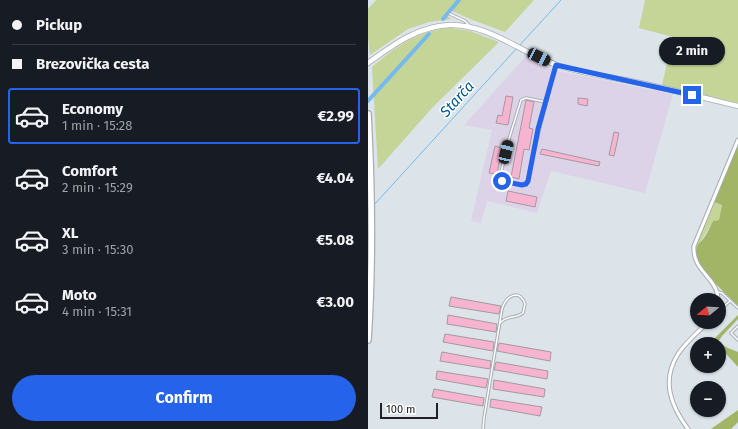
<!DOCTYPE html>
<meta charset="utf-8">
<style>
:root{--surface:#171b24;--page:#242831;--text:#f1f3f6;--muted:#9ea1a6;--line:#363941;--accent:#2563eb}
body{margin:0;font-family:"Fira Sans",sans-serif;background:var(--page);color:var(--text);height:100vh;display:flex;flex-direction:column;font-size:15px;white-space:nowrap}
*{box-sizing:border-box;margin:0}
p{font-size:13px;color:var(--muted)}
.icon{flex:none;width:22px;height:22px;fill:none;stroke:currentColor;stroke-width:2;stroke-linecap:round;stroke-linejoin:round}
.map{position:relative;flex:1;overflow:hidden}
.panel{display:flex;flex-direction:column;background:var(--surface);width:368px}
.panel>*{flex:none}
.top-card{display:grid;align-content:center;height:88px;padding:0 12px;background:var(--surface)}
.needle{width:26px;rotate:252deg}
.tools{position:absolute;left:322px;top:293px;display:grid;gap:8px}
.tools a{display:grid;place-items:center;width:36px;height:36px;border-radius:50%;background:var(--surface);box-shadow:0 1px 3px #0004;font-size:20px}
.scale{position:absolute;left:12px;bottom:10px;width:58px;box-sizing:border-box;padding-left:4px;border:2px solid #202225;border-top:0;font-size:11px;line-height:14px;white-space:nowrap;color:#202225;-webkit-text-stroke:3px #fff;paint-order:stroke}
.end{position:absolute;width:18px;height:18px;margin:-9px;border:5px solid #2563eb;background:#fff;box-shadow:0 0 0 2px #fff}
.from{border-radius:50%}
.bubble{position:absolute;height:28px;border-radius:14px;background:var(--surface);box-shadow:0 1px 3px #0004;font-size:13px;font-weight:700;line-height:28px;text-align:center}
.car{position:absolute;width:12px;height:24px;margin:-12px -6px;border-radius:5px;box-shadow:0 0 3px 1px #0007;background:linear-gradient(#222 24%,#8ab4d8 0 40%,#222 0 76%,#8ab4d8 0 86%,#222 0)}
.top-card b{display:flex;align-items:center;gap:14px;height:38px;font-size:15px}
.top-card b+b{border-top:1px solid var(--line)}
.top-card i{width:10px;height:10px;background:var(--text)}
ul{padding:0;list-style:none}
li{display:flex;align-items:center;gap:12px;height:56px;margin:0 8px 6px;padding:0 4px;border:2px solid transparent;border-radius:4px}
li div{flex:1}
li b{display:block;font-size:15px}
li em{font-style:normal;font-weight:700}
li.active{border-color:var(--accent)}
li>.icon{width:36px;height:36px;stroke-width:1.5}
.cta{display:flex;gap:8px;margin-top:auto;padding:8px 12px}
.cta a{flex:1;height:46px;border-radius:24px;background:var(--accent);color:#fff;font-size:16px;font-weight:700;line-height:46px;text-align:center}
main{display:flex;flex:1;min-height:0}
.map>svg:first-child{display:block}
.commercial{fill:#ddd3e8}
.green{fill:#c5d497}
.forest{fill:#a2b466}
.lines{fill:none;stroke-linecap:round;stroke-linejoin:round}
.stream{stroke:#74baf0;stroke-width:1}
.canal{stroke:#74baf0;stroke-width:4}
.building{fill:#f6b4d1;stroke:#a39a9d}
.lane-casing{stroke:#a7adb3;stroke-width:3.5}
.street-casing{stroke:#a7adb3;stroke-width:5}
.secondary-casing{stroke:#a7adb3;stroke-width:6}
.highway-casing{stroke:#a7adb3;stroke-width:8}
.lane{stroke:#fff;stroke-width:1.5}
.street{stroke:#fff;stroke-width:3}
.secondary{stroke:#fff;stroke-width:4.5}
.highway{stroke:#fff;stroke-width:5.5}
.route{stroke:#2563eb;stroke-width:5}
.labels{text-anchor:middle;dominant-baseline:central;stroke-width:3;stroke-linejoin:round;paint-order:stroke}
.water-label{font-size:15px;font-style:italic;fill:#025a8c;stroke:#fff}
</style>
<main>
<section class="panel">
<div class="top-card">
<b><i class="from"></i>Pickup</b>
<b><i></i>Brezovička cesta</b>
</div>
<ul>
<li class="active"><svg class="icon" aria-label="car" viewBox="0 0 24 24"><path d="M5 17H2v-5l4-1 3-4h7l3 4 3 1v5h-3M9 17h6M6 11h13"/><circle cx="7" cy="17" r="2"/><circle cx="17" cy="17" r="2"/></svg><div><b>Economy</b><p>1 min · 15:28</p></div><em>€2.99</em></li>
<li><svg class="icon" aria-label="car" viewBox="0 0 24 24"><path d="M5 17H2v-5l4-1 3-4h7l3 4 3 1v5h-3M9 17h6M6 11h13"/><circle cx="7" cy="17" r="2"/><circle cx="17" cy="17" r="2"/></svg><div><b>Comfort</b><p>2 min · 15:29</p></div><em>€4.04</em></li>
<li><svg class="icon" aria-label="car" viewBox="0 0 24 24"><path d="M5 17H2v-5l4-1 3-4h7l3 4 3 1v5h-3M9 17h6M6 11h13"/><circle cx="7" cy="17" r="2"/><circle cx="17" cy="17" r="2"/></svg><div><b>XL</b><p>3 min · 15:30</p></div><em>€5.08</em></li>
<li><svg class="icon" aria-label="car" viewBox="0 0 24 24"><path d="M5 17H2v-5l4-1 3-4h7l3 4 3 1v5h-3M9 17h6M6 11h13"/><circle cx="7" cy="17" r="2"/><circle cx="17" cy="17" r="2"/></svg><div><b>Moto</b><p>4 min · 15:31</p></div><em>€3.00</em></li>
</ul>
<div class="cta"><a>Confirm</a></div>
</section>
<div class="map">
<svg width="370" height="429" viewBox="0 0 370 429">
<rect width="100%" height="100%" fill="#dce3e9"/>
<path class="commercial" d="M159 55 185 70 305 94 277 193 183 171 169 213 119 201 113 223 103 221 124 130 96 125Z"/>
<path class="green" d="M8 0H166L137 32 102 19 82 10 78 15 83 19 61 22 40 29 2 55 0 37V9Z
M277 0H370V103L294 85 305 37 271 28Z
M82 28 102 31 131 42 64 108 10 169 4 67C27 47 51 30 82 28Z
M346 202 354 205 351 220 345 221 327 251 328 246Z"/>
<path class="forest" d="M370 144V306C360 295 324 265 328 250 329 244 333 242 336 238 340 232 342 227 345 221L351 220 354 205 346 202Z
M370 315V319L354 336 350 342 360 348 370 352V367L351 346V344H349L345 340Z
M370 410V422L363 429H343Z"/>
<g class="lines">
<path class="stream" d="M151 46 193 0
M6 205 149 48"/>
<path class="canal" d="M75 19 91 0
M0 101 61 34"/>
</g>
<path class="building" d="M138 96 145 97 140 125 128 123 130 115 134 116Z
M210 98 220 99 219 106 210 104Z
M158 100 166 102 161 128 165 129 161 150 156 149 151 179 143 177Z
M246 132 251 133 246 156 241 155Z
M127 146 134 148 129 174 121 173Z
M174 149 232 162 231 166 172 154Z
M140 191 169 197 167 207 138 201Z
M83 297 133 306 131 314 81 306Z
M80 315 129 324 128 332 79 324Z
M77 334 126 342 125 351 75 342Z
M131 343 183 352 182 361 129 351Z
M74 352 123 361 122 369 72 361Z
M128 362 180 371 179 379 128 370H126Z
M69 371 120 379 118 388 68 379Z
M126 380 177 389 176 397 125 389Z
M66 389 116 398 115 406 64 397Z
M123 399 174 407 172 416 122 407Z"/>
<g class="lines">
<defs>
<path id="lane" d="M82 14 97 21 102 26
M178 102 158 98 153 100 141 139 132 177 134 181 154 185 158 184 160 181C166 152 172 125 180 97 182 87 184 76 187 67
M350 292 354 293 370 308
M351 311 362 301
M370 326 363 333 370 340
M115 429 116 418 134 309C138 296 151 288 157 304L155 313C147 319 139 315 132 323"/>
<path id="street" d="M350 300C350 277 324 272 326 246L370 140
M320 429C303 406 293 381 310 354 318 342 330 332 340 322"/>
<path id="secondary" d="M0 63C25 45 50 26 82 25 121 24 153 53 189 65 216 74 245 77 272 83 305 90 337 98 370 106"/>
<path id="highway" d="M0 114C4 189 5 265 0 340"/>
</defs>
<use href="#lane" class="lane-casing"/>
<use href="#street" class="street-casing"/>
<use href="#secondary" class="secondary-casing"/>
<use href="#highway" class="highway-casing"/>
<use href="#lane" class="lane"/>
<use href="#street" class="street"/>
<use href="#secondary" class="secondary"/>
<use href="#highway" class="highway"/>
</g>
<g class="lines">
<path class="route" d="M134 181 154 185 158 184 160 181 170 129 188 65 324 95"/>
</g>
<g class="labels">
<g class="water-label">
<text transform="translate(89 99) rotate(-48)">Starča</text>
</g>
</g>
</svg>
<div class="tools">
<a><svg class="needle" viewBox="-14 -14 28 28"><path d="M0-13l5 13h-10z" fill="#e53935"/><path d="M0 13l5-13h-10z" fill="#9ea1a6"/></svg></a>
<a>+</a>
<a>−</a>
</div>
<div class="scale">100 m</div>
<i class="end from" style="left:134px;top:181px"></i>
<i class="end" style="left:324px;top:95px"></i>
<div class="bubble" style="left:291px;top:37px;width:66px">2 min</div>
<i class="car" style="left:171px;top:57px;rotate:116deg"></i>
<i class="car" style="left:138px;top:152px;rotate:13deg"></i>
</div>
</main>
